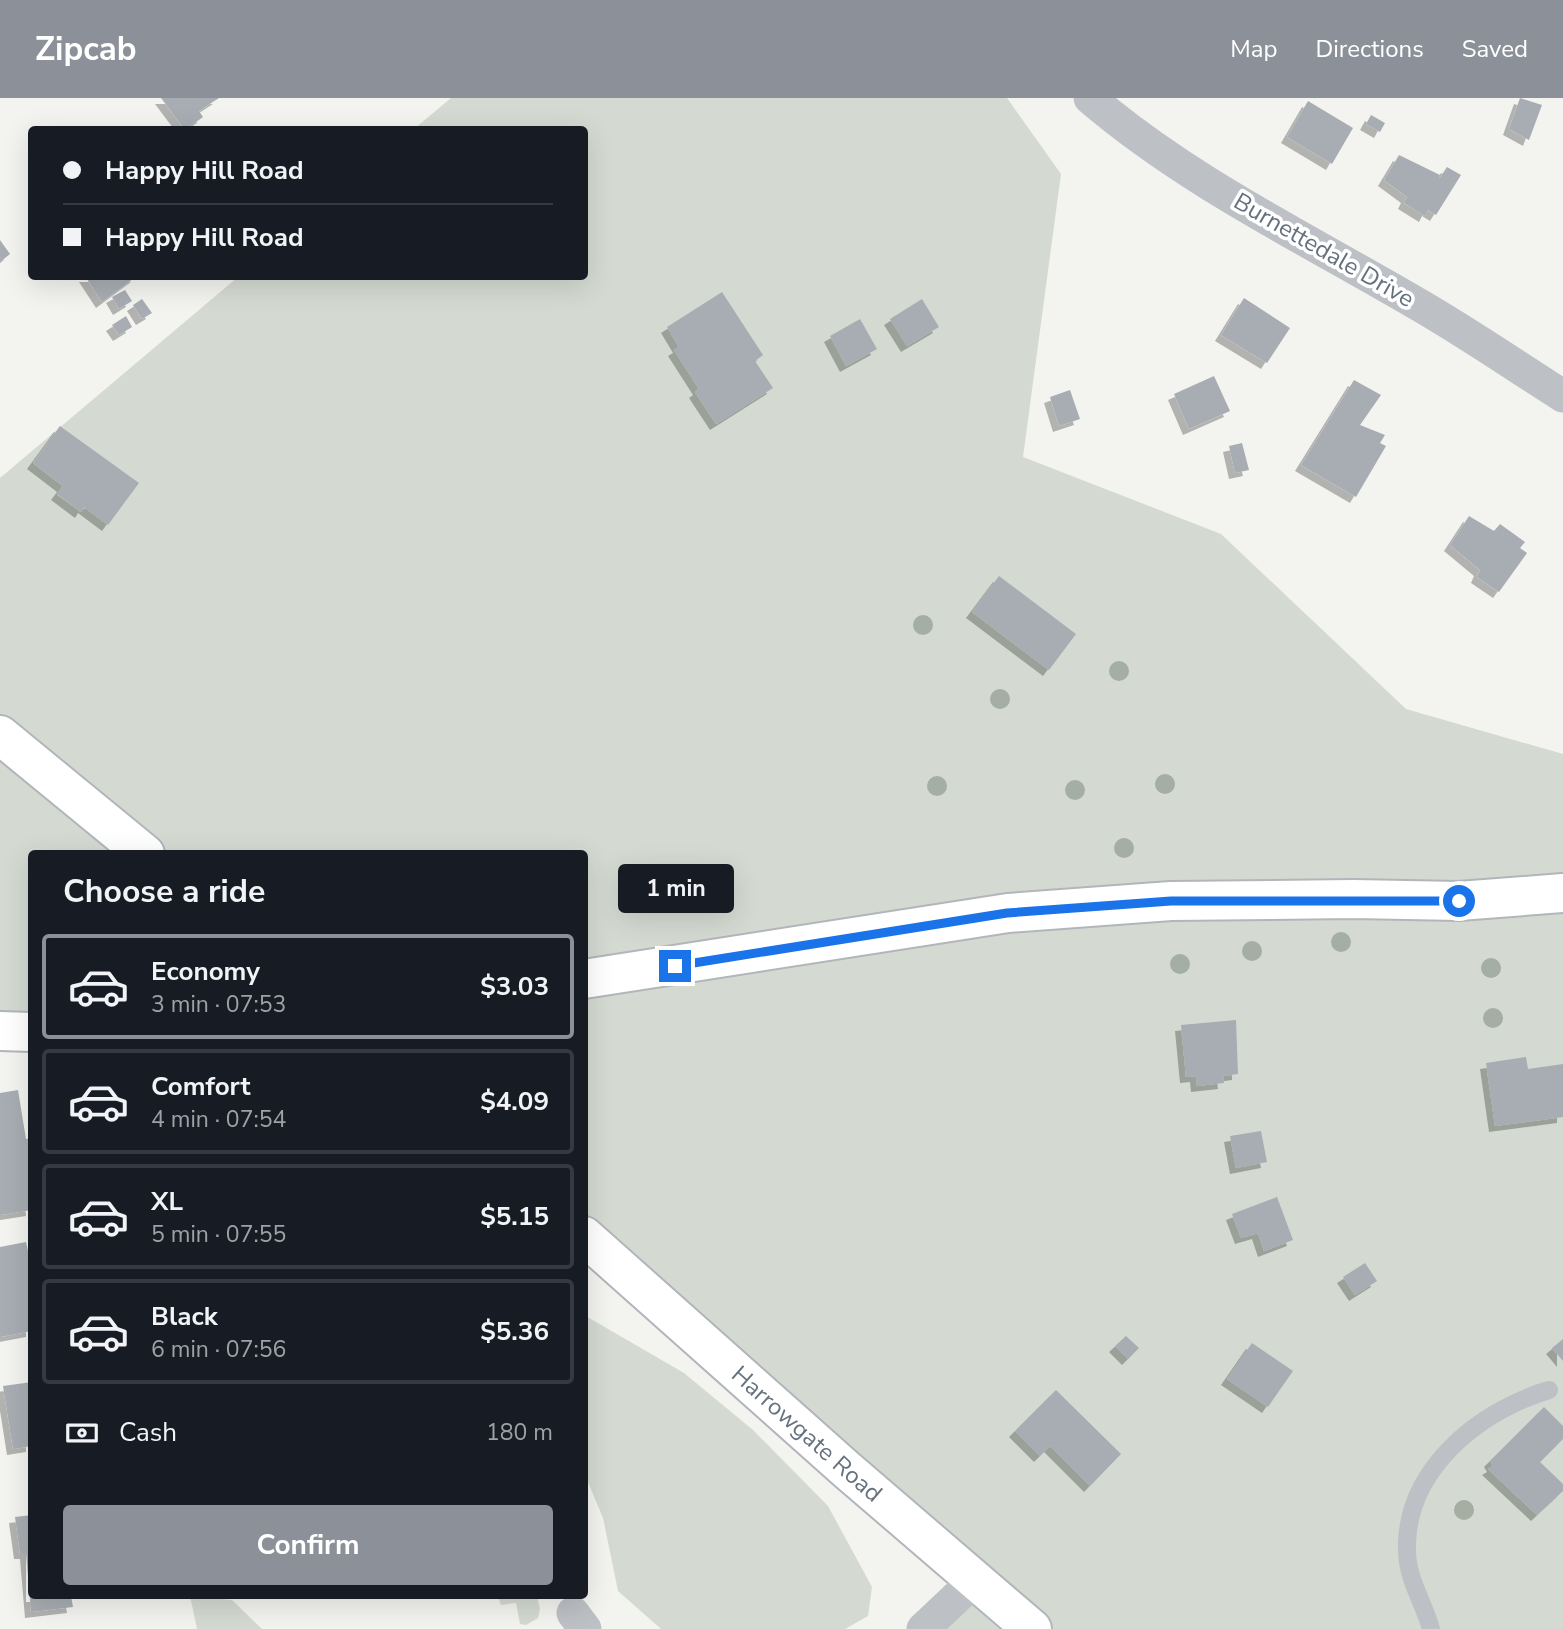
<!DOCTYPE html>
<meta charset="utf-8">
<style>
:root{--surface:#171b24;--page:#242831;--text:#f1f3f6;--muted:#9ea1a6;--line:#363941;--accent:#8c9099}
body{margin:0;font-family:"Nunito Sans",sans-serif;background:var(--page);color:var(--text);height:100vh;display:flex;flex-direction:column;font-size:26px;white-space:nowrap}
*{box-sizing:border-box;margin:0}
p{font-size:23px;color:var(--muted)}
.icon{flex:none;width:38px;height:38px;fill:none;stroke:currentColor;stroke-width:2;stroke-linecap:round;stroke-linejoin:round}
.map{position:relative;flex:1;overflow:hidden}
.details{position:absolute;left:28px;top:752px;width:560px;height:749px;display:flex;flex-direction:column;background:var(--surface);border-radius:7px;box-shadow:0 7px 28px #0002}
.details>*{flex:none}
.guide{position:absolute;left:28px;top:28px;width:560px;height:154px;border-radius:7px;box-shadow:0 7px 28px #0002;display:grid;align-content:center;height:154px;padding:0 35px;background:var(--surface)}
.end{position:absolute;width:32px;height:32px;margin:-16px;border:9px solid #1a73e8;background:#fff;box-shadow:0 0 0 4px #fff}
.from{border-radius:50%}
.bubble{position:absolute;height:49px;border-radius:7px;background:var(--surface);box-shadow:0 7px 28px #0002;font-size:23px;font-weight:700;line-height:49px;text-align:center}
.guide b{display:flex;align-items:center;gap:24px;height:66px;font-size:26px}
.guide b+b{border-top:2px solid var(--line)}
.guide i{width:18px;height:18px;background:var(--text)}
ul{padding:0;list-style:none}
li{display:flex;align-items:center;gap:21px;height:105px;margin:0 14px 10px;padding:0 21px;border:4px solid var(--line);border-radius:7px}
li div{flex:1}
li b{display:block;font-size:26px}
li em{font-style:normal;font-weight:700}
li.active{border-color:var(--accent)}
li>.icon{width:63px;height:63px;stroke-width:1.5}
h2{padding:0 35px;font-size:32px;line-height:84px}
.pay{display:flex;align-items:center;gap:18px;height:77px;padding:0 35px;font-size:26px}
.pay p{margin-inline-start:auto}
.cta{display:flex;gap:14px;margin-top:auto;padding:14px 35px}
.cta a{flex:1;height:80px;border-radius:7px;background:var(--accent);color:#fff;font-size:28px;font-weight:700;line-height:80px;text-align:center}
header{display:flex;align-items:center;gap:42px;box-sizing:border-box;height:98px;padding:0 35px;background:var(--accent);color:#fff}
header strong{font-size:33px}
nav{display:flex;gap:38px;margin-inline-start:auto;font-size:24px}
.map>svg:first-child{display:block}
.green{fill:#d4dad1;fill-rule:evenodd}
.building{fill:#a7adb2;filter:url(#shadow)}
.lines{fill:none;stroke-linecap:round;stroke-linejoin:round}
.secondary-casing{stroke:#b2b6ba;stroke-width:42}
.lane{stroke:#bdc0c4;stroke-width:18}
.street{stroke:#bdc0c4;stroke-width:33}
.secondary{stroke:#fff;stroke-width:38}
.tree{fill:#a5aea2}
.route{stroke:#1a73e8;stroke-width:9}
.labels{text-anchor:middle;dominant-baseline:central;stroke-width:7;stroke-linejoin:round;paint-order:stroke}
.street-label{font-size:24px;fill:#65727e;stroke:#fff}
</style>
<header>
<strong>Zipcab</strong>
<nav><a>Map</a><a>Directions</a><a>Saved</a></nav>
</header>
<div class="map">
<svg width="1563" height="1531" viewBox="0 0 1563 1531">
<defs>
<filter id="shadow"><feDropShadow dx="-6" dy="6" stdDeviation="0" flood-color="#0004"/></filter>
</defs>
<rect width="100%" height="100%" fill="#f3f3f0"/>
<path class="green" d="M451 0H1007L1061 76 1023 359 1221 436 1406 611 1563 656V1531H923L975 1483 585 1138 584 756H32L31 934 0 933V380L238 179 584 178V32L414 31ZM60 328 138 385 80 413 57 397 63 388 33 365Z
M584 1217 684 1275 753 1332 828 1408 872 1489 868 1518 845 1531H661L618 1493 603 1420 585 1377Z
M190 1498 232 1502 262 1531H197Z
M498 1498H537L540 1511 538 1520 526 1527 520 1526 516 1505 501 1507Z"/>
<path class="building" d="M161 0H219L199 13 203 19 185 32Z
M1520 0 1542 7 1529 42 1509 31Z
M1308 3 1353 30 1332 66 1287 39Z
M1371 17 1385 25 1380 34 1366 26Z
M1399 57 1440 77 1439 81 1447 69 1461 77 1436 117 1428 112 1425 118 1404 105 1407 99 1384 82Z
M0 142 10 156 0 164Z
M85 178H137L102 204Z
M125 192 132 203 119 211 112 199Z
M722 194 763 257 755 263 773 290 716 326 695 294 699 291 674 252 679 249 667 229Z
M1244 200 1290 230 1267 265 1221 237Z
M142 201 152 215 142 221 133 207Z
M922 201 939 229 907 248 890 221Z
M126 218 132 229 119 237 112 227Z
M860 221 877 251 846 268 830 238Z
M1214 278 1230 313 1189 331 1174 296Z
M1354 282 1381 297 1360 327 1385 337 1380 345 1386 348 1356 399 1301 367Z
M1070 292 1080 321 1059 328 1050 299Z
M60 328 139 385 108 427 84 409 81 414 57 396 63 388 33 365Z
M1242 345 1249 372 1235 375 1229 348Z
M1469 418 1494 433 1500 426 1525 444 1520 450 1527 455 1499 494 1477 479 1480 472 1450 447Z
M999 478 1076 536 1049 572 972 514Z
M1236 922 1238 976 1223 978 1224 985 1197 988 1196 978 1186 979 1181 927Z
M1526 959 1528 971 1563 966V1019L1495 1028 1486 965Z
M18 992 26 1041 32 1040V1071L28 1072 32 1112 0 1117V995Z
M1261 1033 1267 1064 1236 1070 1230 1038Z
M1277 1099 1293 1142 1264 1153 1258 1135 1241 1140 1232 1116Z
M26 1144 32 1171V1233L0 1239V1149Z
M1365 1165 1377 1183 1355 1197 1343 1179Z
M1126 1238 1139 1250 1128 1261 1115 1248Z
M1563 1241V1263L1552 1250Z
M1252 1245 1293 1273 1268 1309 1227 1281Z
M32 1284V1348L13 1351 3 1288Z
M1056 1292 1121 1356 1090 1388 1050 1348 1040 1358 1015 1333Z
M1544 1309 1563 1328V1341L1540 1364 1563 1386V1393L1537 1417 1488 1371 1493 1368 1490 1363Z
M32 1417V1498H71L73 1509 31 1514 26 1455H20L15 1419Z"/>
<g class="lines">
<defs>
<g id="secondary">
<path d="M0 637 145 756"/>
<path d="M584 881 1008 815 1171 803 1354 801 1459 803 1563 795"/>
<path d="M0 933 32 934"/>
<path id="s1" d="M584 1138 847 1372 1032 1531"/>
</g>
</defs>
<use href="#secondary" class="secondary-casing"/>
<path class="lane" d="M1431 1531C1424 1505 1408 1483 1407 1454 1404 1373 1478 1313 1549 1292"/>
<path class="street" d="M1090 0C1187 83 1305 140 1414 204 1465 233 1514 267 1563 298
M573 1515 585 1531
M923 1531 975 1482"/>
<use href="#secondary" class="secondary"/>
</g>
<g class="tree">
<circle cx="923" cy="527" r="10"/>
<circle cx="1119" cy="573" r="10"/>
<circle cx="1000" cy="601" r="10"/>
<circle cx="1165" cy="686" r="10"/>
<circle cx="937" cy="688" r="10"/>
<circle cx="1075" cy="692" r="10"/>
<circle cx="1124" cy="750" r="10"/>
<circle cx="1341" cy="844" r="10"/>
<circle cx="1252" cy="853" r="10"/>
<circle cx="1180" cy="866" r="10"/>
<circle cx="1491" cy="870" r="10"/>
<circle cx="1493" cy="920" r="10"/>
<circle cx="1464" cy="1412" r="10"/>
</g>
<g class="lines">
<path class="route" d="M675 868 1007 815 1171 803H1459"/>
</g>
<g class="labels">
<g class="street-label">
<text transform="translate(1324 152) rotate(30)">Burnettedale Drive</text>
<text stroke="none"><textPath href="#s1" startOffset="298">Harrowgate Road</textPath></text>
</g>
</g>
</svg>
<i class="end from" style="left:1459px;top:803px"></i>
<i class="end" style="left:675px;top:868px"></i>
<div class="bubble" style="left:618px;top:766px;width:116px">1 min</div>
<div class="guide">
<b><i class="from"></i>Happy Hill Road</b>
<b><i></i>Happy Hill Road</b>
</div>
<section class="details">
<h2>Choose a ride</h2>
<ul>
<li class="active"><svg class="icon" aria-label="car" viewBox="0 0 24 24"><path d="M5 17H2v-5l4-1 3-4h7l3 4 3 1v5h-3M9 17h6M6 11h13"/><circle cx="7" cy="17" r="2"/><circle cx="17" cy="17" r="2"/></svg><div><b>Economy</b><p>3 min · 07:53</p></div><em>$3.03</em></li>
<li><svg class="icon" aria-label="car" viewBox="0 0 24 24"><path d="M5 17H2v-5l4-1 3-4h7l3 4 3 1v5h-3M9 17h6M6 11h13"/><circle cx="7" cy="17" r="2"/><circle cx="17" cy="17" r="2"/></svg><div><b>Comfort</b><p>4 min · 07:54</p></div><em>$4.09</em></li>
<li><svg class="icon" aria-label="car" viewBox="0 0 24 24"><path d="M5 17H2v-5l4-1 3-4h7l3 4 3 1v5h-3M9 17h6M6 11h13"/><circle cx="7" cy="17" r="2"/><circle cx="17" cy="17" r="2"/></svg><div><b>XL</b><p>5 min · 07:55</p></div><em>$5.15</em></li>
<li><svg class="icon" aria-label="car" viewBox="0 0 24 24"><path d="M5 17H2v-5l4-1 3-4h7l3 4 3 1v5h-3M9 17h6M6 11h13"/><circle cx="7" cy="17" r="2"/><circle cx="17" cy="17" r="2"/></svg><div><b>Black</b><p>6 min · 07:56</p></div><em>$5.36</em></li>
</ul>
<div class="pay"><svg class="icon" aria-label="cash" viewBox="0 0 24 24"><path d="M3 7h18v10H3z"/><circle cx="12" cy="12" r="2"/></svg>Cash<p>180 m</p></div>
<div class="cta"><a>Confirm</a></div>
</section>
</div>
